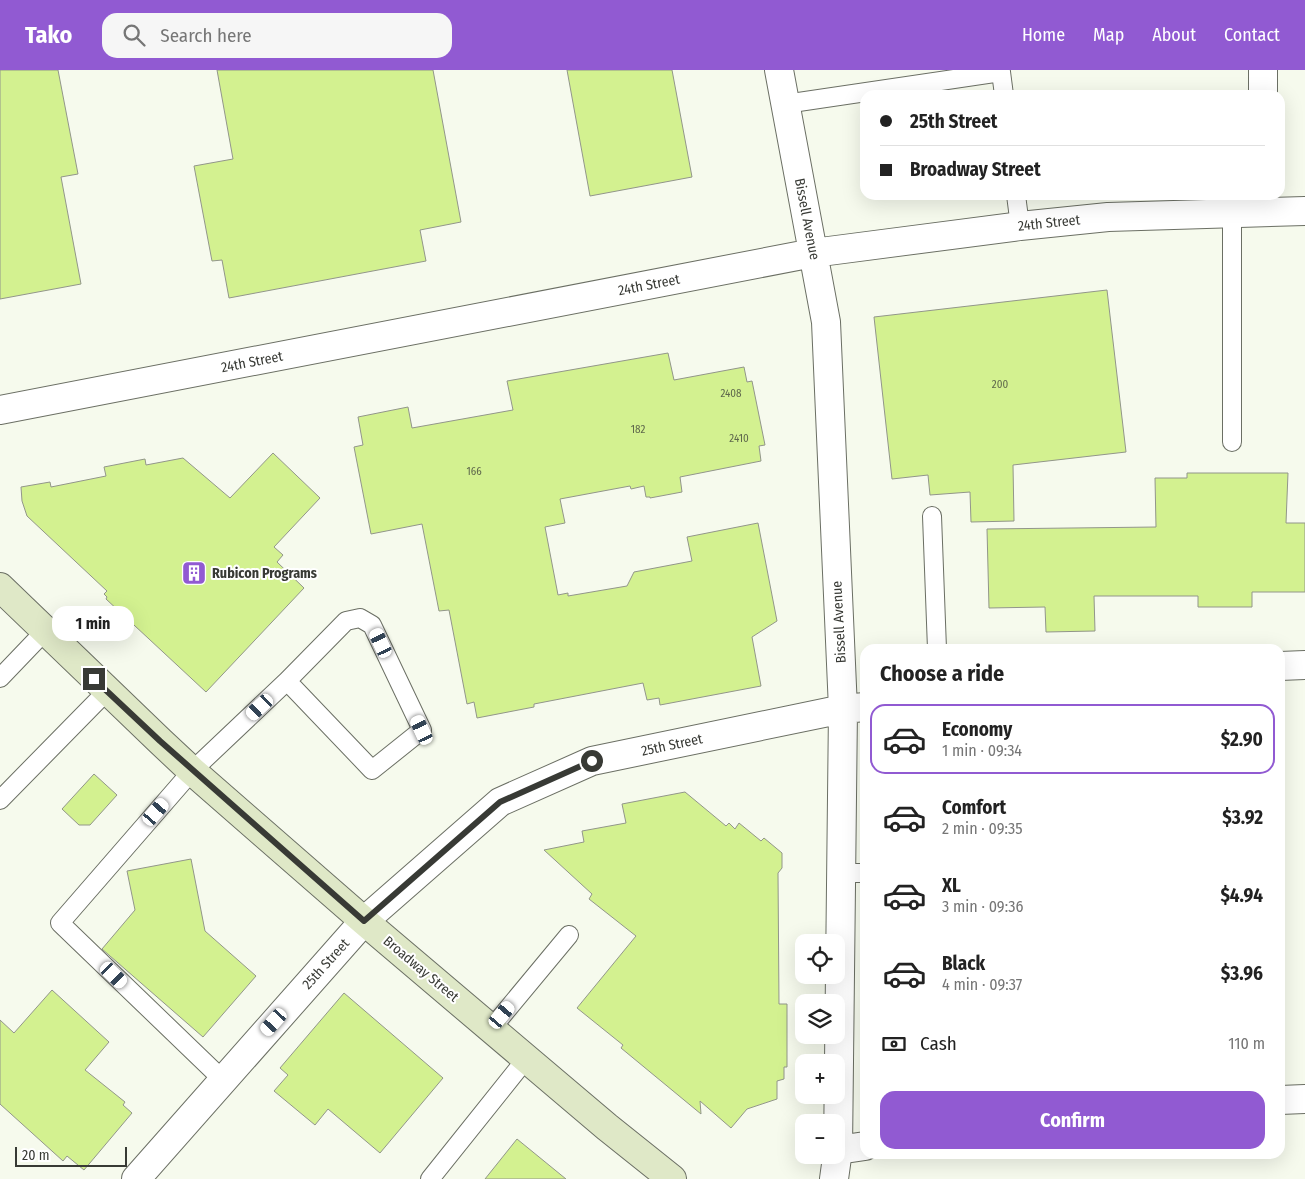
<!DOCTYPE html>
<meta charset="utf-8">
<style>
:root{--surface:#fff;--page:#f6f6f6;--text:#222;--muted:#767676;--line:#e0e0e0;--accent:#915ad2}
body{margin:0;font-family:"Fira Sans Condensed",sans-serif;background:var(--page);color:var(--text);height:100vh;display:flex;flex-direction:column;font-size:19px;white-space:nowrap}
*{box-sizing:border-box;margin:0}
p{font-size:16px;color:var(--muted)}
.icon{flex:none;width:28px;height:28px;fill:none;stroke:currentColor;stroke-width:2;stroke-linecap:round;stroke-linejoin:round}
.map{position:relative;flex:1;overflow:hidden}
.drawer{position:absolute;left:860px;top:574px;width:425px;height:515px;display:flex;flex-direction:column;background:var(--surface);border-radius:15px;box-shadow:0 5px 20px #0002}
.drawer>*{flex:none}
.top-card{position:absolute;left:860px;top:20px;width:425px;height:110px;border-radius:15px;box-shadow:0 5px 20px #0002;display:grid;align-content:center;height:110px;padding:0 20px;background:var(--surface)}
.fabs{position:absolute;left:795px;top:864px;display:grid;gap:10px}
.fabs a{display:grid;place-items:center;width:50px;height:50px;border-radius:10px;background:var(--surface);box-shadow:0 5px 20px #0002;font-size:25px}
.scale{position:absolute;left:15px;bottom:12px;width:112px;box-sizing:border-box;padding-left:5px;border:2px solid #383a35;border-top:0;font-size:14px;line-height:18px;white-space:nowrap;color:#383a35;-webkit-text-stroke:4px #fff;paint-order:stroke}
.end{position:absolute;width:22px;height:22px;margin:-11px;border:6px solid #383a35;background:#fff;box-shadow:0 0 0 2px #fff}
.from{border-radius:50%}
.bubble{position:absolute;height:35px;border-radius:15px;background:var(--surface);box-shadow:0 5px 20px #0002;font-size:16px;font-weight:700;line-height:35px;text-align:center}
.car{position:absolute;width:15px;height:30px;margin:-15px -8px;border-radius:6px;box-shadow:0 0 4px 1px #0007;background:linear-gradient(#fff 24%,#345 0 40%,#fff 0 76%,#345 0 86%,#fff 0)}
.top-card b{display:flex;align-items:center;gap:18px;height:48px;font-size:19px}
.top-card b+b{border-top:1px solid var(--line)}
.top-card i{width:12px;height:12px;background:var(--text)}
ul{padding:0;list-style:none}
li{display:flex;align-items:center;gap:15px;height:70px;margin:0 10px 8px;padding:0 10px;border:2px solid transparent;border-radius:15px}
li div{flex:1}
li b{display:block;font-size:19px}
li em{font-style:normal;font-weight:700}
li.active{border-color:var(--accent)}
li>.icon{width:45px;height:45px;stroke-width:1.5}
h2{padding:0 20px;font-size:22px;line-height:60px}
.pay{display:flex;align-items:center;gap:12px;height:55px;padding:0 20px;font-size:19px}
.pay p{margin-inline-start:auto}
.cta{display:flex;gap:10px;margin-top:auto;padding:10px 20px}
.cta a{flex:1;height:58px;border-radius:15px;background:var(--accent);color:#fff;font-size:20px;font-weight:700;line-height:58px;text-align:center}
header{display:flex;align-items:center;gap:30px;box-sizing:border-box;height:70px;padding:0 25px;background:var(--accent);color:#fff}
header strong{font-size:24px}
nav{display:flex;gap:28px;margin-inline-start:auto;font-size:18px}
.search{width:350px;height:45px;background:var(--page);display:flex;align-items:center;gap:12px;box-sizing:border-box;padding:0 18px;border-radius:15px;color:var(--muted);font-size:19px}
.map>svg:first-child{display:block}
.building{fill:#d3f190;stroke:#92968a}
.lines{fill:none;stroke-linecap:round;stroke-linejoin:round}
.lane-casing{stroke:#6b6f64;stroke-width:20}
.street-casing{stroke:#6b6f64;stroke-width:30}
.secondary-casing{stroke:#6b6f64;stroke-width:30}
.lane{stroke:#fff;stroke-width:18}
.street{stroke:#fff;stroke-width:28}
.secondary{stroke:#dfe8c7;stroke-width:28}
.route{stroke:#383a35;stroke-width:6}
.labels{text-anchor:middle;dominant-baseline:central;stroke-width:4;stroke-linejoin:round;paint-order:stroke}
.number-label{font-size:11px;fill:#5f684c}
.street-label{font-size:14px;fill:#383a35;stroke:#fff}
.poi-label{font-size:14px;font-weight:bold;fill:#383a35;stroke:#fff;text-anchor:start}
</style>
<header>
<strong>Tako</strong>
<div class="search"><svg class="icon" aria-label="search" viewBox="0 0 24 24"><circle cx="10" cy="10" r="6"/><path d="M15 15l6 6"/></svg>Search here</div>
<nav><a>Home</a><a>Map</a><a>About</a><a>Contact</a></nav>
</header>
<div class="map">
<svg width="1305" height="1109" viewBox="0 0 1305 1109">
<rect width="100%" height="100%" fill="#f6faed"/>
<path class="building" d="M0 0H58L78 104 61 107 81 214 0 229Z
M217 0H433L461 152 420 160 426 191 229 228 222 190 212 191 194 96 233 89Z
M567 0H672L692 107 590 126Z
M1107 220 1126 382 1013 395 1014 451 971 452 970 422 930 425 928 405 892 409 874 247Z
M668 283 674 310 744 297 747 312 752 311 765 375 759 376 761 391 680 407 682 422 650 428V427H646L644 416 631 419 630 416 560 429 565 453 545 457 558 525 568 523V526L627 516 634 502 692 491 687 467 758 453 777 551 752 567 761 616 660 635 659 628 647 630 643 613 534 634V637L477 648 474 632 467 634 449 540 439 541 422 454 371 464 354 377 363 375 358 347 408 337 412 358 513 340 507 311Z
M273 383 320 428 274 477 283 485 277 492 304 518 206 622 106 529 107 527 104 524 107 521 27 446 22 431 21 417 50 412 51 417 106 406 104 397 145 389 146 395 183 388 230 428Z
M1187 403H1288L1286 453H1305V522H1252V537H1198V526H1094L1095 561 1046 562 1045 537 989 538 987 459 1156 457 1155 408H1187Z
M94 704 117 725 90 755H79L62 739Z
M685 722 726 756 729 753 735 759 739 753 761 771 764 768 782 783V798L778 803 779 934H787V997H784V1009L777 1011V1029L747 1039 731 1058 700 1031 701 1044 621 978 623 975 577 938 636 866 589 829 592 824 544 780 584 772 582 761 626 753 622 734Z
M191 789 205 861 256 906 203 967 102 879 135 840 127 801Z
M52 920 109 972 85 1000 125 1032 123 1035 132 1043 84 1100 67 1086 63 1091 0 1034V950L14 963Z
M344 923 443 1008 380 1083 328 1039 315 1055 274 1021 288 1005 280 998Z
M517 1069 566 1109H485Z"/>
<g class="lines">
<defs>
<path id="lane" d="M785 34 1001 2 1004 25
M1016 125 1020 156
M1232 143V372
M932 446 937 579
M0 608 45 561
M0 730 107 621
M841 803H865
M491 959 569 865
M223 1010 60 853 192 701 287 611 346 551 360 548 372 555 422 660 372 700 287 611
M430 1109 526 989"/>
<path id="street" d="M779 0 826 252 843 639 838 1080 834 1109
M1263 0V25
M0 340 813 183 1020 156 1108 147 1305 141
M1280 596 1305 595
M1280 1030 1305 1029
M838 1080 865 1076
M136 1109 364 851 500 732 592 691 843 639 865 637"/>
<path id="secondary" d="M0 517 160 671 192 701 364 851 607 1057 672 1109"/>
</defs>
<use href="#lane" class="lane-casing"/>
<use href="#street" class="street-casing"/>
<use href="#secondary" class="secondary-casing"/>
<use href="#lane" class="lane"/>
<use href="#street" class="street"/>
<use href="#secondary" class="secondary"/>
</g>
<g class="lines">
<path class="route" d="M94 609 160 671 364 851 500 732 592 691"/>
</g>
<defs>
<symbol id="building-square" viewBox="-11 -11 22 22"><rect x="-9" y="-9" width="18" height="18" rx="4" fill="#915ad2" stroke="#fff"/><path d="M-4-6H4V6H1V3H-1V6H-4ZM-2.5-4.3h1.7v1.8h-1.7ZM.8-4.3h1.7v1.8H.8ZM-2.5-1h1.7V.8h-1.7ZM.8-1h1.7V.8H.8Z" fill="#fff"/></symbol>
</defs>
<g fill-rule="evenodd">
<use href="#building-square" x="180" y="489" width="28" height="28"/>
</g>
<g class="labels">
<g class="number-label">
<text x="1000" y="314">200</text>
<text x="731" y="323">2408</text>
<text x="638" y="359">182</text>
<text x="739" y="368">2410</text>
<text x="474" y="401">166</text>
</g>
<g class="street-label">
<text transform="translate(807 149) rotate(79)">Bissell Avenue</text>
<text transform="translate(1049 153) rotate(-6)">24th Street</text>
<text transform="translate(649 215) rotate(-11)">24th Street</text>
<text transform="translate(252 292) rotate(-11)">24th Street</text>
<text transform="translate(839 552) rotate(-93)">Bissell Avenue</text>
<text transform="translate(672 675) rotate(-12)">25th Street</text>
<text transform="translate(326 894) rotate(-48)">25th Street</text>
<text transform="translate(421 899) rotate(40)">Broadway Street</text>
</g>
<g class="poi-label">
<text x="212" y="503">Rubicon Programs</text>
</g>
</g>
</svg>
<div class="fabs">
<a><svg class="icon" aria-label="locate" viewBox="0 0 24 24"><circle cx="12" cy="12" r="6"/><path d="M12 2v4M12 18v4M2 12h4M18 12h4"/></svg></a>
<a><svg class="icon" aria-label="layers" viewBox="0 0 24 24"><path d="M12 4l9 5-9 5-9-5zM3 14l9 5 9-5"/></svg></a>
<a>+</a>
<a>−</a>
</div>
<div class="scale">20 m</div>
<i class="end from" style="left:592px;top:691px"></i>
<i class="end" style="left:94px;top:609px"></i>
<div class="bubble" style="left:52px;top:536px;width:82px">1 min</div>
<i class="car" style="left:381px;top:573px;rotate:335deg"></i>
<i class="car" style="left:260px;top:637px;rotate:227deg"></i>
<i class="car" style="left:422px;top:660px;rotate:335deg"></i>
<i class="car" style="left:156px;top:742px;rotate:41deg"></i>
<i class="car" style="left:114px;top:905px;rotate:134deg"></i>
<i class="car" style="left:502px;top:945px;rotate:40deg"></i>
<i class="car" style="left:274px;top:952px;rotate:222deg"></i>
<div class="top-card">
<b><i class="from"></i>25th Street</b>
<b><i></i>Broadway Street</b>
</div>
<section class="drawer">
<h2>Choose a ride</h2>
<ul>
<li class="active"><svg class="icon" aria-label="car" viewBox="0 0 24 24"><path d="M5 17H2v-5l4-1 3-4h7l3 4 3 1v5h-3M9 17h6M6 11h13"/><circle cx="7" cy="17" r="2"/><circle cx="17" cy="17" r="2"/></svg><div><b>Economy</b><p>1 min · 09:34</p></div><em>$2.90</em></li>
<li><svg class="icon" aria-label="car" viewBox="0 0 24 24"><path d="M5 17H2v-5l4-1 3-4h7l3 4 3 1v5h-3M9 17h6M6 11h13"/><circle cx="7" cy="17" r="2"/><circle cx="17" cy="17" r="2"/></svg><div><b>Comfort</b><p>2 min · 09:35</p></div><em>$3.92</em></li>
<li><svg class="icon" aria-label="car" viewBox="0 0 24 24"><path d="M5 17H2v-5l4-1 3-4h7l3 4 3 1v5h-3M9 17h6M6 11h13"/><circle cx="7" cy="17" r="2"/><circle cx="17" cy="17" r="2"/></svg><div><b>XL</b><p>3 min · 09:36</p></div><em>$4.94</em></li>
<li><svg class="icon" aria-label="car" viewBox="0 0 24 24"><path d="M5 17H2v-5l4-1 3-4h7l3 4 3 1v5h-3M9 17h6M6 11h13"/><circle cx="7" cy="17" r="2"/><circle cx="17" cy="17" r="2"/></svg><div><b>Black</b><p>4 min · 09:37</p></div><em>$3.96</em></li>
</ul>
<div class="pay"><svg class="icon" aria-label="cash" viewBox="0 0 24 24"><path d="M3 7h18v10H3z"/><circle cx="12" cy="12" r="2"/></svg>Cash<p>110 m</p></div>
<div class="cta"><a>Confirm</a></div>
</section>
</div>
